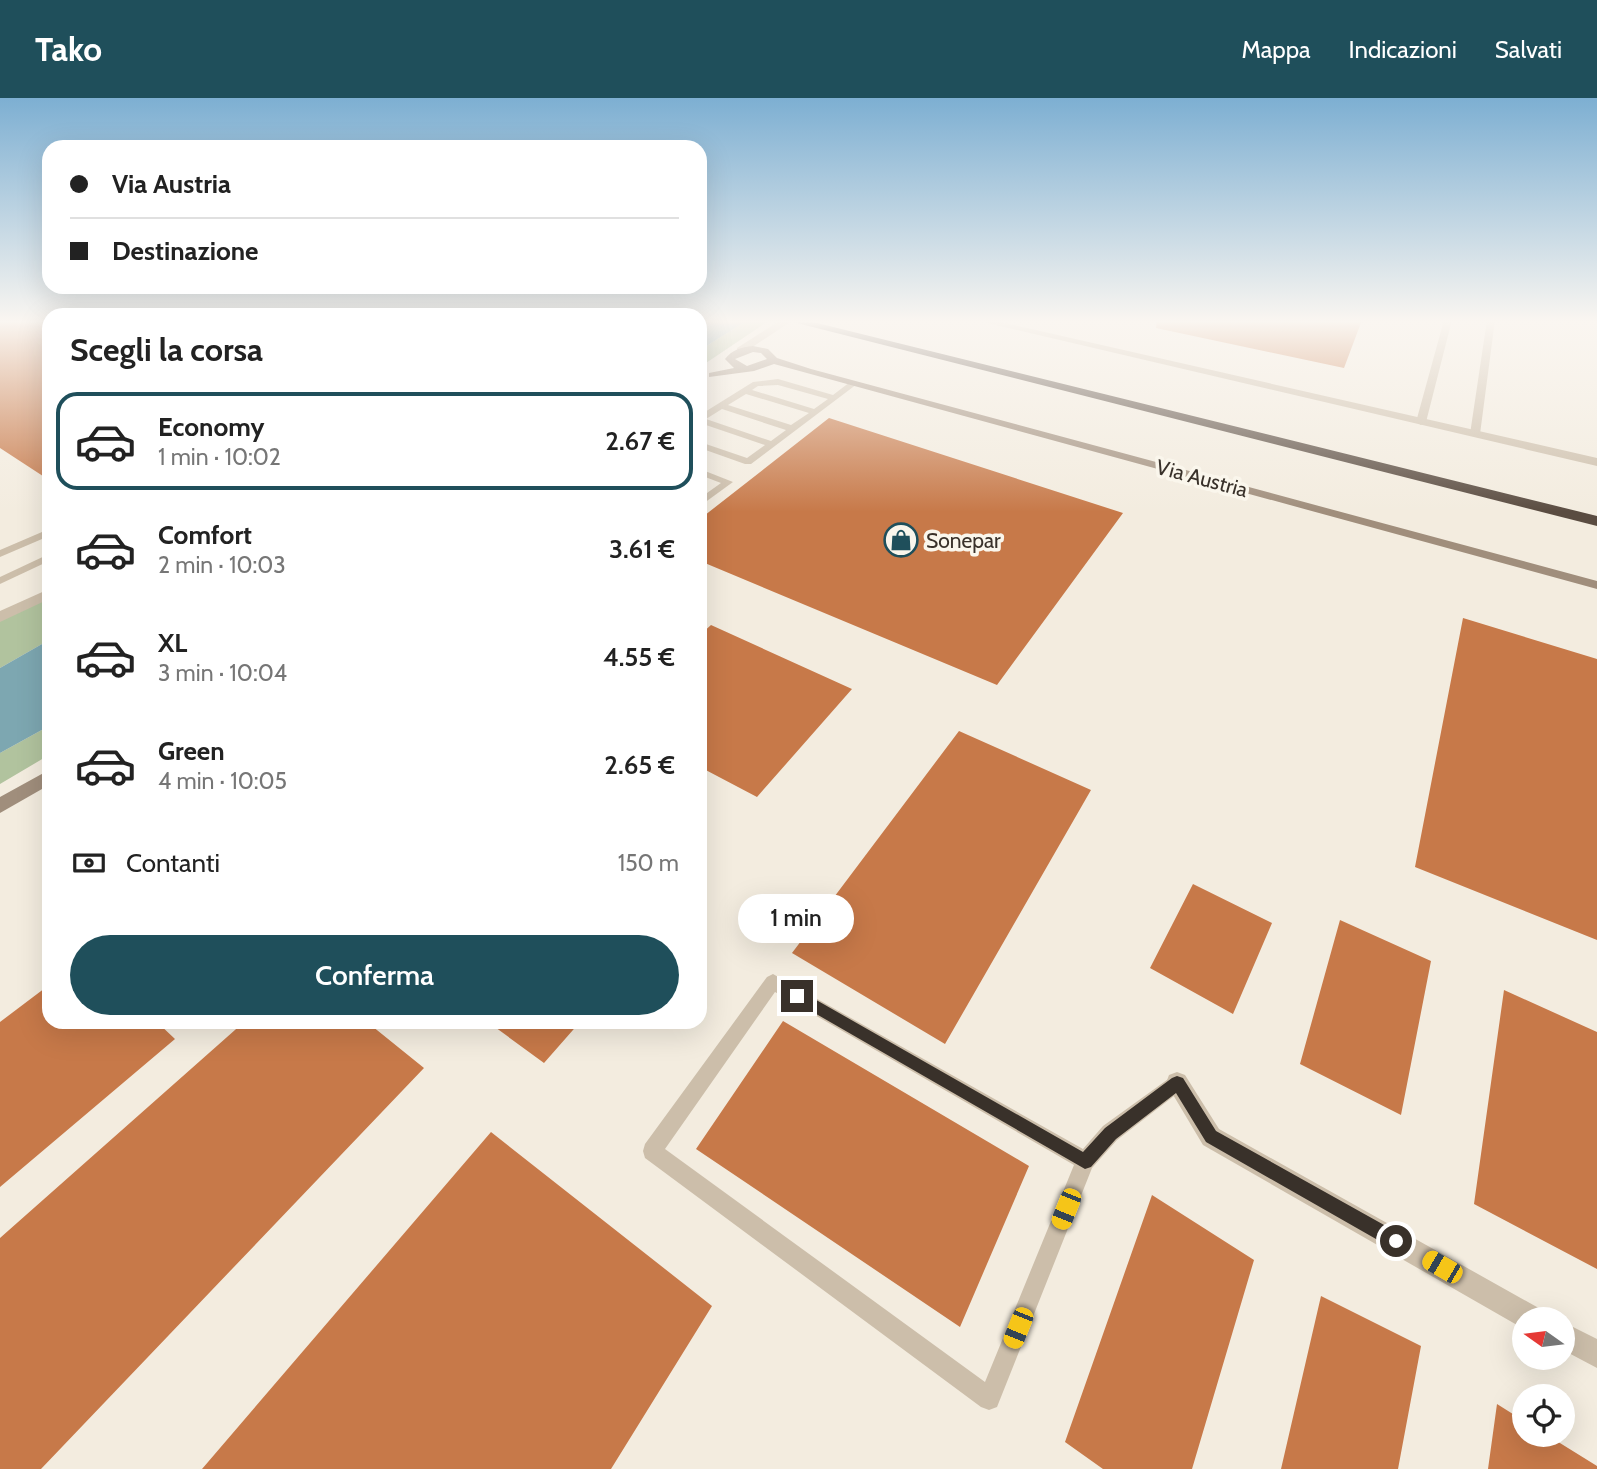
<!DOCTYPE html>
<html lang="it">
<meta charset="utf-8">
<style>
:root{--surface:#fff;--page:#f2f2f2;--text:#222;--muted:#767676;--line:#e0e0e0;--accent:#1f4f5b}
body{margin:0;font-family:Cabin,sans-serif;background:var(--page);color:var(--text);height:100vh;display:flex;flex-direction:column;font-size:26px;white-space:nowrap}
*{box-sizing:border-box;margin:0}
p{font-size:23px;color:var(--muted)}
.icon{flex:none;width:38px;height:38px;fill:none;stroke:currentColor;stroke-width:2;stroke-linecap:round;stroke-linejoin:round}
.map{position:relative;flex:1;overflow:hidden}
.sheet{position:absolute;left:42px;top:210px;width:665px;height:721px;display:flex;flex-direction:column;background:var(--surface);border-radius:21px;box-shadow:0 7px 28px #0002}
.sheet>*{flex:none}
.guide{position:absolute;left:42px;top:42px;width:665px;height:154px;border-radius:21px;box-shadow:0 7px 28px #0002;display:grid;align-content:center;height:154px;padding:0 28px;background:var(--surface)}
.needle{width:46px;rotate:284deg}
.tools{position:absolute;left:1512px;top:1209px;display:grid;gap:14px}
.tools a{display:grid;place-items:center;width:63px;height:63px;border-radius:50%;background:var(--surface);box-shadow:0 7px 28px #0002;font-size:35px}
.end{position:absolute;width:32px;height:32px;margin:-16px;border:9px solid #39312a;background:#fff;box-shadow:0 0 0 4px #fff}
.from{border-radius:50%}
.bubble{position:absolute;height:49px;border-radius:24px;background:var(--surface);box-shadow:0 7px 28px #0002;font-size:23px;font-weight:600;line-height:49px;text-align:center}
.car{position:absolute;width:21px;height:42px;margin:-21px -10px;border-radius:9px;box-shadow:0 0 5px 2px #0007;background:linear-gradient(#f5c518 24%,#345 0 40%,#f5c518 0 76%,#345 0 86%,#f5c518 0)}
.guide b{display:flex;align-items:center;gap:24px;height:66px;font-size:26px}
.guide b+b{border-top:2px solid var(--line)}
.guide i{width:18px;height:18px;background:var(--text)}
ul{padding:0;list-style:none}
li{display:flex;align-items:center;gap:21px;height:98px;margin:0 14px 10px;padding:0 14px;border:4px solid transparent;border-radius:21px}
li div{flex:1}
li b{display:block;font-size:26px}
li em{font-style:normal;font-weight:600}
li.current{border-color:var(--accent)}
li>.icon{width:63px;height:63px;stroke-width:1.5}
h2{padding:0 28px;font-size:32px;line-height:84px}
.pay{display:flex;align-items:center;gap:18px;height:77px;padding:0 28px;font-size:26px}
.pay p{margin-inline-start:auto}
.cta{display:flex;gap:14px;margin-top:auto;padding:14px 28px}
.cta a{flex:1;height:80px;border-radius:42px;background:var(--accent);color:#fff;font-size:28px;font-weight:600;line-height:80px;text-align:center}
header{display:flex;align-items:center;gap:42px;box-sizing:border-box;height:98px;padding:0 35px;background:var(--accent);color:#fff}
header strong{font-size:33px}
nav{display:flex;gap:38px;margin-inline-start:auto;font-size:24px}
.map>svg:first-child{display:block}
.green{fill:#b1c39e}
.water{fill:#7da7b1}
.building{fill:#c77949}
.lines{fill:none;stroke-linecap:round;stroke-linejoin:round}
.lane{fill:#ccbeaa;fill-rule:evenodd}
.street{fill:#ccbeaa;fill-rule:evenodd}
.secondary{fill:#a08e7c;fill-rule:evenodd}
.highway{fill:#5a4c41;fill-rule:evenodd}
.route{fill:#39312a}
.labels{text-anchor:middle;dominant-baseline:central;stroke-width:7;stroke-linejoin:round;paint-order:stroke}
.far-street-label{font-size:21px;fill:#39312a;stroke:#faf6ec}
.far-poi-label{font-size:21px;fill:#39312a;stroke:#faf6ec;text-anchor:start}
</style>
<header>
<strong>Tako</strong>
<nav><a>Mappa</a><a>Indicazioni</a><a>Salvati</a></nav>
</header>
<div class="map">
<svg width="1597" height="1371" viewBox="0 0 1597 1371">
<rect width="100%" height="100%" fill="#f3ecdf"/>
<path class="green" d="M748 222H770L700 269V252Z
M49 497V542L0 570V522Z
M49 628V657L0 686V655Z"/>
<path class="water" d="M700 222H748L700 252Z
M49 542V628L0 655V570Z"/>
<path class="building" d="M0 222H49V382L0 350Z
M1157 222H1362L1344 270 1156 230Z
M829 320 1123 415 997 587 700 463V421Z
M1463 520 1597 561V842L1415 769Z
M711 527 852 591 757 699 700 669V537Z
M959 633 1091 692 945 946 792 855Z
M1193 786 1272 825 1233 916 1150 870Z
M1340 822 1431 863 1401 1017 1300 966Z
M49 887V924H157L175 941 0 1089V924Z
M1504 892 1597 934V1171L1474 1106Z
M783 923 1029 1068 960 1229 696 1051Z
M244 924H367L424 970 41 1371H0V1140Z
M488 924H580L544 965Z
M491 1034 712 1208 611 1371H202Z
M1152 1097 1254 1162 1192 1371H1103L1065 1344Z
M1321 1198 1421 1248 1398 1371H1281Z
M1497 1306 1524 1323V1337H1547L1597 1368V1371H1488Z"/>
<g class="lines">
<path class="lane" d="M1444 222H1452L1426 324 1421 327 1416 324Z
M1487 222H1495L1480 336 1475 339 1470 336Z
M778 281 833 297 850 284 857 286 751 366H745L700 350V344L747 360 765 347 700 325V317L753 284ZM778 287 828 301 814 311 752 292 758 288ZM746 296 809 315 791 327 728 307ZM722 311 786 332 771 343 706 321Z
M700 371 733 384 700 408V400L721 385 700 377Z
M49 431V438L0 459V452Z
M49 456V463L0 486V479Z
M773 876 1083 1051 1103 1028 1171 979 1177 976 1183 979 1186 985 1183 991 1117 1042 1092 1070 997 1309 989 1312 981 1309 645 1060 643 1053 645 1046 767 879ZM775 894 1074 1067 985 1284 665 1051Z"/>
<path class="street" d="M781 222H793L745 254H737V250Z
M974 222H992L1597 360V368Z
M49 491V501L0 524V513Z
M1177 974 1185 977 1219 1031 1544 1213 1548 1222H1524V1231L1203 1047 1166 985 1169 977Z
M1563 1224 1597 1241V1270L1563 1252Z"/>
<path class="secondary" d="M753 248 768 251 777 260 811 271 1597 483V491L774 266 754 273 709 279V275L734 270 725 261C732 252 741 249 753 248ZM753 254 761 255 767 261 747 268 735 261Z
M49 672V687L0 715V699Z"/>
<path class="highway" d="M785 222H805L1597 418V428Z"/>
</g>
<linearGradient id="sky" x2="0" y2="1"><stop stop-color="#7dafd2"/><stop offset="0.54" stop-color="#faf6f1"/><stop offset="1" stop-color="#faf6f1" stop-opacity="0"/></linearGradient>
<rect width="1597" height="414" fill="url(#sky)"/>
<path class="route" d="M797 891 1083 1054 1105 1030 1172 980 1177 978 1183 980 1216 1033 1402 1137 1404 1143 1402 1149 1396 1151 1390 1149 1206 1044 1176 995 1116 1041 1091 1069 1085 1071 792 902V893Z"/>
<defs>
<symbol id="shop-ring" viewBox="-11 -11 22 22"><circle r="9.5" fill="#faf6ec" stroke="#1f4f5b" stroke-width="1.5"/><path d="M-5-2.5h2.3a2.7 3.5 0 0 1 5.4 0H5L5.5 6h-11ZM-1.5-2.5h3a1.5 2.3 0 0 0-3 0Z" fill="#1f4f5b"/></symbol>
</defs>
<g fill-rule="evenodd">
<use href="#shop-ring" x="882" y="423" width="38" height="38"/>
</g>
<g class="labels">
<g class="far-street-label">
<text transform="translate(1202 380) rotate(15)">Via Austria</text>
</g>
<g class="far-poi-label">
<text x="926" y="442">Sonepar</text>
</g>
</g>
</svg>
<div class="tools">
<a><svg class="needle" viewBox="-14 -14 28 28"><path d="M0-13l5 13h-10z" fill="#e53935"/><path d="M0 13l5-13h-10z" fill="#767676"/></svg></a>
<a><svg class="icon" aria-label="locate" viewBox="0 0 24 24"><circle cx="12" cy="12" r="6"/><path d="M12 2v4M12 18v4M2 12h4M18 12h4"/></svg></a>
</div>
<i class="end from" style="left:1396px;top:1143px"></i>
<i class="end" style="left:797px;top:898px"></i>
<div class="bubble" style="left:738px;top:796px;width:116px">1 min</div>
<i class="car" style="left:1066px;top:1111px;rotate:202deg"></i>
<i class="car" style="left:1442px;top:1169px;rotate:300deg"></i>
<i class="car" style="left:1018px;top:1230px;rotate:202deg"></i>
<div class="guide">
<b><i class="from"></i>Via Austria</b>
<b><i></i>Destinazione</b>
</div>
<section class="sheet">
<h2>Scegli la corsa</h2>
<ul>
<li class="current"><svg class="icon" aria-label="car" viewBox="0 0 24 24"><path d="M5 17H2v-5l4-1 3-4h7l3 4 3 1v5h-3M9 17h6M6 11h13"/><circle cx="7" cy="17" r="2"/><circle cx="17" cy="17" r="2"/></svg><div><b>Economy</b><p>1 min · 10:02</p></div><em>2.67 €</em></li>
<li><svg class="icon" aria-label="car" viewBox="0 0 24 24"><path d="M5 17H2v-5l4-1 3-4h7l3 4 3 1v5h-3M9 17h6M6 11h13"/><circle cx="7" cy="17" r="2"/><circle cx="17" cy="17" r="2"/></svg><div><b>Comfort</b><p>2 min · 10:03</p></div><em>3.61 €</em></li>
<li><svg class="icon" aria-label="car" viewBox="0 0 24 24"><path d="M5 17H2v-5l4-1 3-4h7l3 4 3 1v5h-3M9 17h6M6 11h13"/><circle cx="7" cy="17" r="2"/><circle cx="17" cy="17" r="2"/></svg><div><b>XL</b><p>3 min · 10:04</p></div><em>4.55 €</em></li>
<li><svg class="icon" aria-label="car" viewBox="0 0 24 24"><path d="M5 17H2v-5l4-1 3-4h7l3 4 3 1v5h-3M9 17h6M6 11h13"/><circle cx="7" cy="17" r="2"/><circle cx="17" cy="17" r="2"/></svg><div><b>Green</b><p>4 min · 10:05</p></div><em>2.65 €</em></li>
</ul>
<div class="pay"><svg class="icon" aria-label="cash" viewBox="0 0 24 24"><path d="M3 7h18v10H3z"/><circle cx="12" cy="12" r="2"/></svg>Contanti<p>150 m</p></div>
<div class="cta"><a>Conferma</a></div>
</section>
</div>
